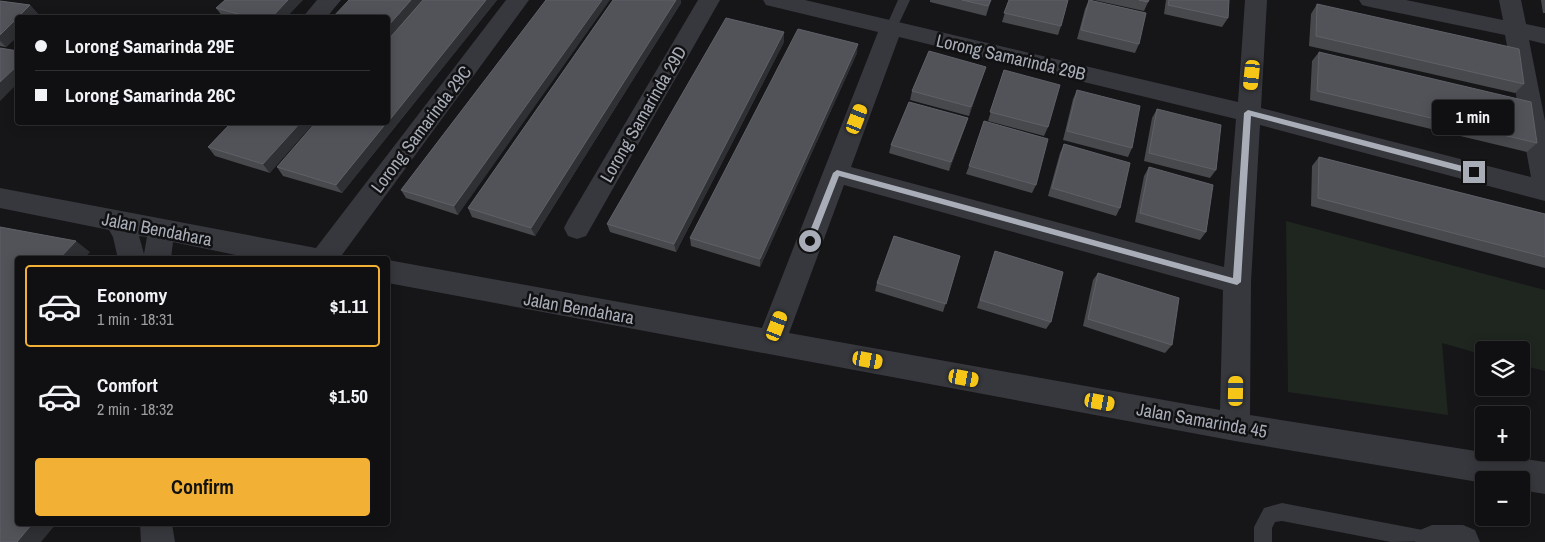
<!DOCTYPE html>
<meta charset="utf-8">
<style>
:root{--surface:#101012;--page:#1e1e20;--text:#f1f3f6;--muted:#9c9d9f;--line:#303032;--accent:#f2b134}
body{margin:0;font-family:"Archivo Narrow",sans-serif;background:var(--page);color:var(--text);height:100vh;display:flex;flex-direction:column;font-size:19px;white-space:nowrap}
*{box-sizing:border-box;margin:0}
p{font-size:16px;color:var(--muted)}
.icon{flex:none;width:28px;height:28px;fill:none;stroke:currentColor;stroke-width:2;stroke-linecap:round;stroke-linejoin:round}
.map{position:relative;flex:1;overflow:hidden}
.side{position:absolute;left:15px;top:256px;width:375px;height:270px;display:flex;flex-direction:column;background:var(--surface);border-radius:5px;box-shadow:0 2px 12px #0003,0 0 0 1px var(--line)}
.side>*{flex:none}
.hud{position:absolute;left:15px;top:15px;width:375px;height:110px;border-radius:5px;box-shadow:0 2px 12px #0003,0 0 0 1px var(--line);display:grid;align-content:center;height:110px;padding:0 20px;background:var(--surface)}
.buttons{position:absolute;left:1475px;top:341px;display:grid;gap:10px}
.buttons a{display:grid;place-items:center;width:55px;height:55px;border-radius:5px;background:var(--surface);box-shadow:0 2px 12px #0003,0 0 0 1px var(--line);font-size:25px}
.end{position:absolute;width:22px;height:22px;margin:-11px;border:6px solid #a8adb8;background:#111;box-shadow:0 0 0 2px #111}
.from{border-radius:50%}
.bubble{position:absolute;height:35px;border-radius:5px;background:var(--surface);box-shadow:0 2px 12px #0003,0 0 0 1px var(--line);font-size:16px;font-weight:800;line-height:35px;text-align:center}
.car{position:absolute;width:15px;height:30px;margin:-15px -8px;border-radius:6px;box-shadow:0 0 4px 1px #0007;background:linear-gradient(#f5c518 24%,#345 0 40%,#f5c518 0 76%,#345 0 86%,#f5c518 0)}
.hud b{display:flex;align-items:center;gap:18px;height:48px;font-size:19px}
.hud b+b{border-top:1px solid var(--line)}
.hud i{width:12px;height:12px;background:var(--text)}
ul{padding:9px 0 0;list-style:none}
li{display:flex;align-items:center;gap:15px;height:82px;margin:0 10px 8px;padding:0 10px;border:2px solid transparent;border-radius:5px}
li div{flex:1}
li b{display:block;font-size:19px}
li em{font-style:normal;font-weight:800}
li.selected{border-color:var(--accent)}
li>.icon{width:45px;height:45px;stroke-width:1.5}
.action{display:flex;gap:10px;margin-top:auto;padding:10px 20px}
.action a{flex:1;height:58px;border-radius:5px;background:var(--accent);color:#111;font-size:20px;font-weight:800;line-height:58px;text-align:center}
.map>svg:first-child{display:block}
.green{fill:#1e261f}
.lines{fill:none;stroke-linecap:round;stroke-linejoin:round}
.lane{fill:#37383d;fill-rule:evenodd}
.street{fill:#37383d;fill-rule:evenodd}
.wall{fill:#47494d}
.shaded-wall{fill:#2f3033}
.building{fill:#525359;stroke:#5f6168}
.route{fill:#a8adb8}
.labels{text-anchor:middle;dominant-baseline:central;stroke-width:5;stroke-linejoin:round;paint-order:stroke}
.street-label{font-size:18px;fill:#a8adb8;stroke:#111113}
</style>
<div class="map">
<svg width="1545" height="542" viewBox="0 0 1545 542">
<rect width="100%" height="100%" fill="#161618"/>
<path class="green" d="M1286 221 1545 290V371L1521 365V350H1484V355L1442 343 1448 415 1288 392Z"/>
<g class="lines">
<path class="lane" d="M898 0H910L895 32H887L885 29Z
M1282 503 1433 532 1439 535 1442 541 1391 542 1282 521 1275 522 1272 528V542H1254V527L1264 508Z"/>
<path class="street" d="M317 0H341L326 18H302Z
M506 0H529L339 259H255L173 242 171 259H118L113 237 109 230 0 208V188L316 248ZM139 236 147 237 144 254Z
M698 0H720L586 236 577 239 568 236 564 228 568 220Z
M763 0H805L1238 102 1245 0H1267L1261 108 1531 177 1505 35 1370 7 1362 5 1359 0H1406L1503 20 1499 0H1521L1526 24 1545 28V44L1529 40 1545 121V201L1260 125 1251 282 1250 415 1545 462V494L1521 490V480H1484V483L1235 441 388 283V260L762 328 878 32 766 5ZM899 37 1236 119 1224 267 851 167ZM844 185 1223 290 1220 410 789 333Z
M140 524H172L175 542H141Z
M1432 525H1463L1475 530 1480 542H1415L1420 530Z"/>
</g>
<path class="wall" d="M349 0H497L342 193 283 176 277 167 388 122Z
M546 0 458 215 406 198 401 190Z
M613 0H681V3L535 236 472 217 468 208Z
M930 0H991L986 16 930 2Z
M1009 0 1061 26 1058 35 1002 22Z
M1089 0 1139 44 1135 53 1077 39 1085 9Z
M1094 0H1149L1144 11Z
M1166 0H1229L1228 18 1222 27 1164 14Z
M1541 0H1545V13H1543Z
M0 1 30 5 39 15 18 18V36L6 47 0 46Z
M1317 4 1524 84 1515 93 1309 46 1311 14Z
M216 8 286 18 223 17Z
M784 42 676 252 610 232 607 224Z
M1319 52 1537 143 1527 152 1310 100 1312 61Z
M857 53 760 267 691 246 690 238Z
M986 67 969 116 910 100 912 91Z
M1004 70 1048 127 1044 136 988 121Z
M1077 90 1132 148 1128 157 1063 140 1073 99Z
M1157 109 1216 170 1210 178 1144 161 1152 118Z
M968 118 965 127 949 171 889 153 891 145Z
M232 122 270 173 215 156 208 147Z
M1064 144 1120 208 1116 216 1048 196 1060 153Z
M1319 157 1545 214V268L1311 206 1312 166Z
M969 166 1036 185 1032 193 966 174Z
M1149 167 1206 232 1200 240 1135 222 1144 176Z
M995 251 1051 322 1046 329 977 308Z
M960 256 943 312 875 291 877 283Z
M1098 273 1172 345 1165 353 1083 326 1093 280Z"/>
<path class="shaded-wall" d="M288 0H303L286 18H271Z
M411 0H423L388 40V26Z
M486 0H497L342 193 336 185Z
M602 0H610L458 215 454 206Z
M676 0H681V3L535 236 531 228Z
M30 5 39 15 36 18H18Z
M18 18V36L6 47 0 41V35Z
M784 32V42L676 252 674 244Z
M858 44 857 53 760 267V259Z
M18 65V83L0 101V82Z
M986 67 983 76 969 116 971 107Z
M968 118 965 127 949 171 951 162Z
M301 122H315L270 173 263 164Z
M76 241 90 252 84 259H59Z
M32 524H56L41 542H17Z"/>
<path class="building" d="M225 0H288L271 18H253L216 8Z
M349 0H411L388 26V18H332Z
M423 0H486L388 122V40Z
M546 0H602L454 206 401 190Z
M613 0H676L531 228 468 208Z
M962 0H991L988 6Z
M1009 0H1068L1061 26 1004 13Z
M1089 0 1146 13 1139 44 1081 30Z
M1139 0H1149L1148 2Z
M1169 0H1229L1228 18 1168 5Z
M0 1 30 5 0 35Z
M1317 4 1519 49 1524 84 1316 36Z
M726 18 784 32 674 244 607 224Z
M798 29 858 44 760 259 690 238Z
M0 48 18 51V65L0 82Z
M929 51 986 67 971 107 912 91Z
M1319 52 1531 102 1537 143 1317 91Z
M1004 70 1060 85 1048 127 990 112Z
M1077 90 1140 106 1132 148 1067 131Z
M909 102 968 118 951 162 891 145Z
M1157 109 1221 125 1216 170 1149 153Z
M984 121 1048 139 1036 185 969 166Z
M232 122H301L263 164 208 147Z
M316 122H387L336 185 277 167Z
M1064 144 1130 163 1120 208 1052 188Z
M1319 157 1545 214V257L1318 198Z
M1149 167 1213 185 1206 232 1140 213Z
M0 227 76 241 59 259H18V524H32L17 542H0Z
M894 236 960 256 946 304 877 283Z
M995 251 1063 272 1051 322 980 300Z
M1098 273 1179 298 1172 345 1088 319Z"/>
<path class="route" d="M1248 110 1474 169 1478 172 1474 175 1251 116 1241 282 1237 285 839 176 813 243H807L806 241 833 173 837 170 1233 278 1244 113Z"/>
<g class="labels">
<g class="street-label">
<text transform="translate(1011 57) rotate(13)">Lorong Samarinda 29B</text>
<text transform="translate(643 114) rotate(-60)">Lorong Samarinda 29D</text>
<text transform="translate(421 129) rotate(-53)">Lorong Samarinda 29C</text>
<text transform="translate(157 229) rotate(11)">Jalan Bendahara</text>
<text transform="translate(579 308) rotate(10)">Jalan Bendahara</text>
<text transform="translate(1202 420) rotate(10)">Jalan Samarinda 45</text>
</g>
</g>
</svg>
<div class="buttons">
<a><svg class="icon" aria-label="layers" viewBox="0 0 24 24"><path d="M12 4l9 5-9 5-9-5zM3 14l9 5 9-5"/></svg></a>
<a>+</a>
<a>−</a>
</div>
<i class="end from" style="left:810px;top:241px"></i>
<i class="end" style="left:1474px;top:172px"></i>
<div class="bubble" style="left:1432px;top:100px;width:82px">1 min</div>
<i class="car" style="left:1252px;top:75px;rotate:186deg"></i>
<i class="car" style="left:857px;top:119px;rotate:21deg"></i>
<i class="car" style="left:777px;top:326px;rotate:21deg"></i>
<i class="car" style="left:868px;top:360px;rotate:100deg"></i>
<i class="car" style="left:964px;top:378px;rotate:100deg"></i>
<i class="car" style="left:1236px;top:391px;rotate:1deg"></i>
<i class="car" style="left:1100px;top:402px;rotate:100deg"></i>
<div class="hud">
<b><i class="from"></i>Lorong Samarinda 29E</b>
<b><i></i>Lorong Samarinda 26C</b>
</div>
<section class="side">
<ul>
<li class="selected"><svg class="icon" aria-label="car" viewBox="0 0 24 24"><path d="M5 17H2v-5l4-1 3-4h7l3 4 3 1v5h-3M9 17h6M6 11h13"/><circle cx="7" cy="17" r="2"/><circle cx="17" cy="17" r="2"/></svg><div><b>Economy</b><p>1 min · 18:31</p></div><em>$1.11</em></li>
<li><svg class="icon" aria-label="car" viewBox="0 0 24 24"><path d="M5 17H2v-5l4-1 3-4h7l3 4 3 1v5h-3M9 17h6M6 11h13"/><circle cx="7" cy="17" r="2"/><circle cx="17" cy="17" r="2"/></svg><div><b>Comfort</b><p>2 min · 18:32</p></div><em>$1.50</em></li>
</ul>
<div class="action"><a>Confirm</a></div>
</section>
</div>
